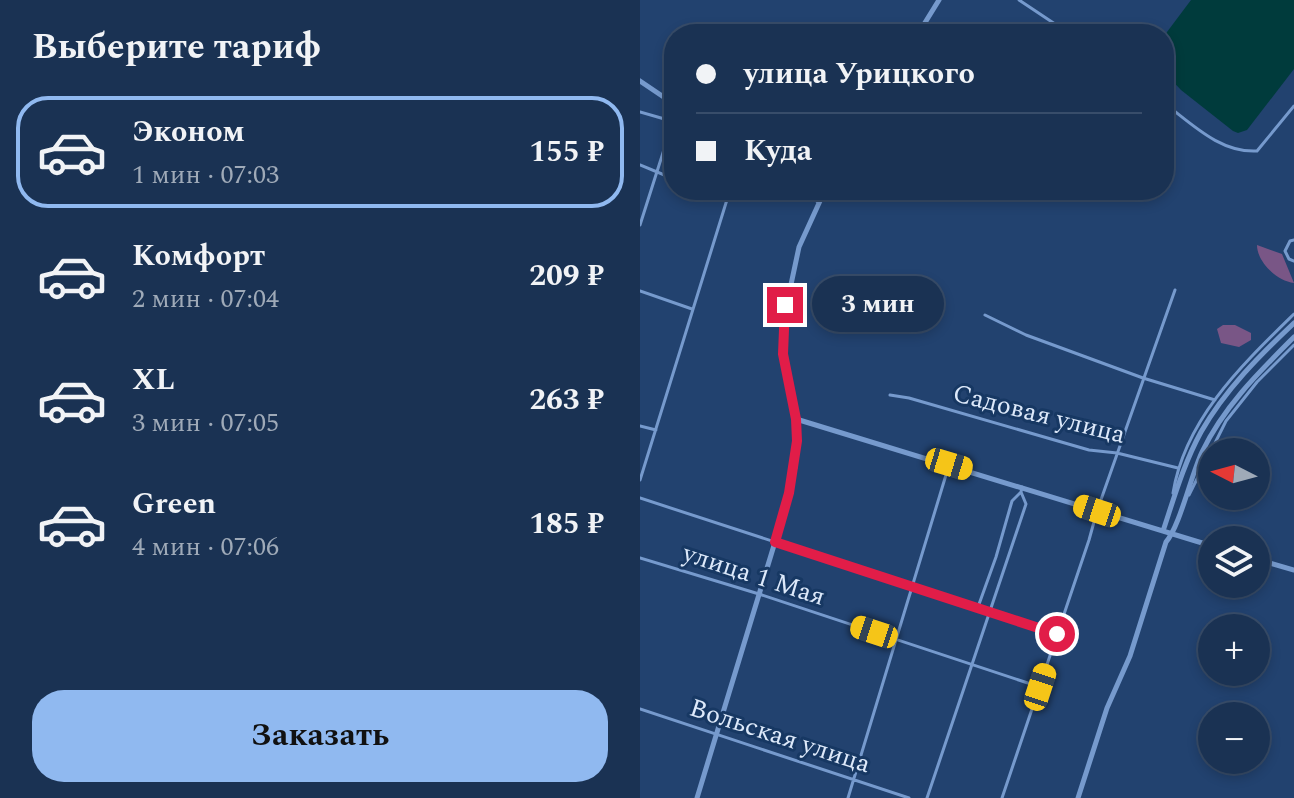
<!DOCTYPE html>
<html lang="ru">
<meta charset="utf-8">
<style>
:root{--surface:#1a3253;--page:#233a5a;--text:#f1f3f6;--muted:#9faab8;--line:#384d6a;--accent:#90b9f0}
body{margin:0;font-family:Spectral,serif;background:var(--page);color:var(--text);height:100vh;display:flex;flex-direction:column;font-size:30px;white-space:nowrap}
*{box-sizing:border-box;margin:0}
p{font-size:26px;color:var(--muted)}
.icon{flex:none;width:44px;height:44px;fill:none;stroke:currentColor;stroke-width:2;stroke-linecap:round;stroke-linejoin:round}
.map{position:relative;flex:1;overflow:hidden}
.drawer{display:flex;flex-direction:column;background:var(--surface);width:640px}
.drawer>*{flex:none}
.guide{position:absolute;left:24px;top:24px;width:510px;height:176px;border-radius:32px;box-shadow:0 4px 12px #0003,0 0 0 2px var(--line);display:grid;align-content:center;height:176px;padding:0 32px;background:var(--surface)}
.needle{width:52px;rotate:276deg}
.fabs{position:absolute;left:558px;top:438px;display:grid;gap:16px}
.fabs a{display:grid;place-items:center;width:72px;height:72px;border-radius:50%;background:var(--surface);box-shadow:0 4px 12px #0003,0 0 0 2px var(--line);font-size:40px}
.end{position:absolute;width:36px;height:36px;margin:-18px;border:10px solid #e11d48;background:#fff;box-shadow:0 0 0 4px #fff}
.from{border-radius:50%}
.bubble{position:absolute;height:56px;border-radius:28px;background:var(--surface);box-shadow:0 4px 12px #0003,0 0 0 2px var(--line);font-size:26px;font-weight:700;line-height:56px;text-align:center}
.car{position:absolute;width:24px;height:48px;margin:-24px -12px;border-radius:10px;box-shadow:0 0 6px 2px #0007;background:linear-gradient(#f5c518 24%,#345 0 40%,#f5c518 0 76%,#345 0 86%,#f5c518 0)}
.guide b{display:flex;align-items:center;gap:28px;height:76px;font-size:30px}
.guide b+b{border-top:2px solid var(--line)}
.guide i{width:20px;height:20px;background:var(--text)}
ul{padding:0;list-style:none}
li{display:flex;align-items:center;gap:24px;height:112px;margin:0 16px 12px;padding:0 16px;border:4px solid transparent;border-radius:32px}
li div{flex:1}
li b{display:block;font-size:30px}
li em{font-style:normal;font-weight:700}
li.on{border-color:var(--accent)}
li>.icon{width:72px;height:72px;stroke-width:1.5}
h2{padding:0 32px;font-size:36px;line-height:96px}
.button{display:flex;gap:16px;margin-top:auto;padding:16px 32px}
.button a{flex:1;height:92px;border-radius:32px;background:var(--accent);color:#111;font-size:32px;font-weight:700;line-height:92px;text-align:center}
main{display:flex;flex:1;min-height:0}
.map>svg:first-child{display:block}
.green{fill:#795686}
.water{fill:#003b3c}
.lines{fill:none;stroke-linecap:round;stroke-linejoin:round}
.street{stroke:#769acd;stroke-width:3}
.secondary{stroke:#769acd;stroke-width:5}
.route{stroke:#e11d48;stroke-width:10}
.labels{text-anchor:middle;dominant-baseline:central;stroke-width:6;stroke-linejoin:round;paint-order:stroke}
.street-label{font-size:26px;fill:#dde9fa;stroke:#173863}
</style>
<main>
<section class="drawer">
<h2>Выберите тариф</h2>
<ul>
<li class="on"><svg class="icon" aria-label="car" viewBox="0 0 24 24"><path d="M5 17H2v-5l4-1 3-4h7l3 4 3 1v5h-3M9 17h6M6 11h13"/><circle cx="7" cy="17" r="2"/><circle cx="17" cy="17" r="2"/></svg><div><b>Эконом</b><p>1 мин · 07:03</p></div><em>155 ₽</em></li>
<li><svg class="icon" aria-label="car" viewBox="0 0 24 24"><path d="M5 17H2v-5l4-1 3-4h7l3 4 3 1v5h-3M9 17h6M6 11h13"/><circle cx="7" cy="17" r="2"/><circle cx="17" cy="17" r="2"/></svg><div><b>Комфорт</b><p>2 мин · 07:04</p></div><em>209 ₽</em></li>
<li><svg class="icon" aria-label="car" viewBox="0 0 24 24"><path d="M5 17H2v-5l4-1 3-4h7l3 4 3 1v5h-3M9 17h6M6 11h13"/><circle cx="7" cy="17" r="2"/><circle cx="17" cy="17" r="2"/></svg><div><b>XL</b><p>3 мин · 07:05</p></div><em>263 ₽</em></li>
<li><svg class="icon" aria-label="car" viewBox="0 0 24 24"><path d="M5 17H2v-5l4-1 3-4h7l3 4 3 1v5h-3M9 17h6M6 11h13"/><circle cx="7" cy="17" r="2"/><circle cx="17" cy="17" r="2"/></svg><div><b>Green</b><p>4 мин · 07:06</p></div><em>185 ₽</em></li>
</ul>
<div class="button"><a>Заказать</a></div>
</section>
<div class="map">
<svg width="654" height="798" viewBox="0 0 654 798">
<rect width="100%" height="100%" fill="#22426f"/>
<path class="green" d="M617 245 642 254 654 283C637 281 617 262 617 245Z
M583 325H595L611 333V340L599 347 581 343 577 329Z"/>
<path class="water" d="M551 0H654V69L607 130 598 133 593 131 541 90 524 72V36Z"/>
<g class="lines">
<path class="street" d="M379 0 430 34
M524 103C552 124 580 153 617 151L654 106
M0 112 28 120
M0 165 34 179
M64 190 87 198
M0 225 28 137V120L34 107
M654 240 650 241 645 251 649 259 654 261
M0 291 52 309
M345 315 386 335 503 378 575 400
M250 395 269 398 449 450 477 453 538 468
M0 426 16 430
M0 480 90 190
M533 493C545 419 602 365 654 314
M549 495 586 421 617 382 654 345
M0 498 417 634
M0 558 119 594 400 687
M338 607 356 557 372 501 381 492
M0 709 269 798
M208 798 309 465
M287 798 386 504 381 492 382 487
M362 798 449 540 457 511 535 290"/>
<path class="secondary" d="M278 34 299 0
M0 81 34 104
M167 190 179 202
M156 419 572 546
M523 531C534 498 544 463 561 432 585 390 619 356 654 323
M616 559 654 570
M57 798 135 542 155 467 158 433 143 354V322L159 247 185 190
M438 798 467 708 490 656 526 542C540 526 551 475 562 452 584 406 619 372 654 337"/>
</g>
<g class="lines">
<path class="route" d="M145 305 143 354 156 419 157 441 149 493 135 542 417 634"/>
</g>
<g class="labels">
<g class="street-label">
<text transform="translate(399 414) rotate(14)">Садовая улица</text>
<text transform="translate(114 575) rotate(18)">улица 1 Мая</text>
<text transform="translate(140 736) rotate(18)">Вольская улица</text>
</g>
</g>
</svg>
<div class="fabs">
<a><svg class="needle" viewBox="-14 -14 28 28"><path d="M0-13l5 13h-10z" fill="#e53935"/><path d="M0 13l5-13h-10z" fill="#9faab8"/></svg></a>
<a><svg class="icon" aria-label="layers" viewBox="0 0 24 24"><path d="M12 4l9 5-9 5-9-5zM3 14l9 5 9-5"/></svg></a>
<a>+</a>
<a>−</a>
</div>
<i class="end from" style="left:417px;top:634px"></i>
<i class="end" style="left:145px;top:305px"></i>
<div class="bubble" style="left:172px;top:276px;width:132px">3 мин</div>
<i class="car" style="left:309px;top:464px;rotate:107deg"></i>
<i class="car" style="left:457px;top:511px;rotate:288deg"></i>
<i class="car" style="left:234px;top:632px;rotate:288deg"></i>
<i class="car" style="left:400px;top:687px;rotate:18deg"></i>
<div class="guide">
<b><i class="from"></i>улица Урицкого</b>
<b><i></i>Куда</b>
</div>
</div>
</main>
